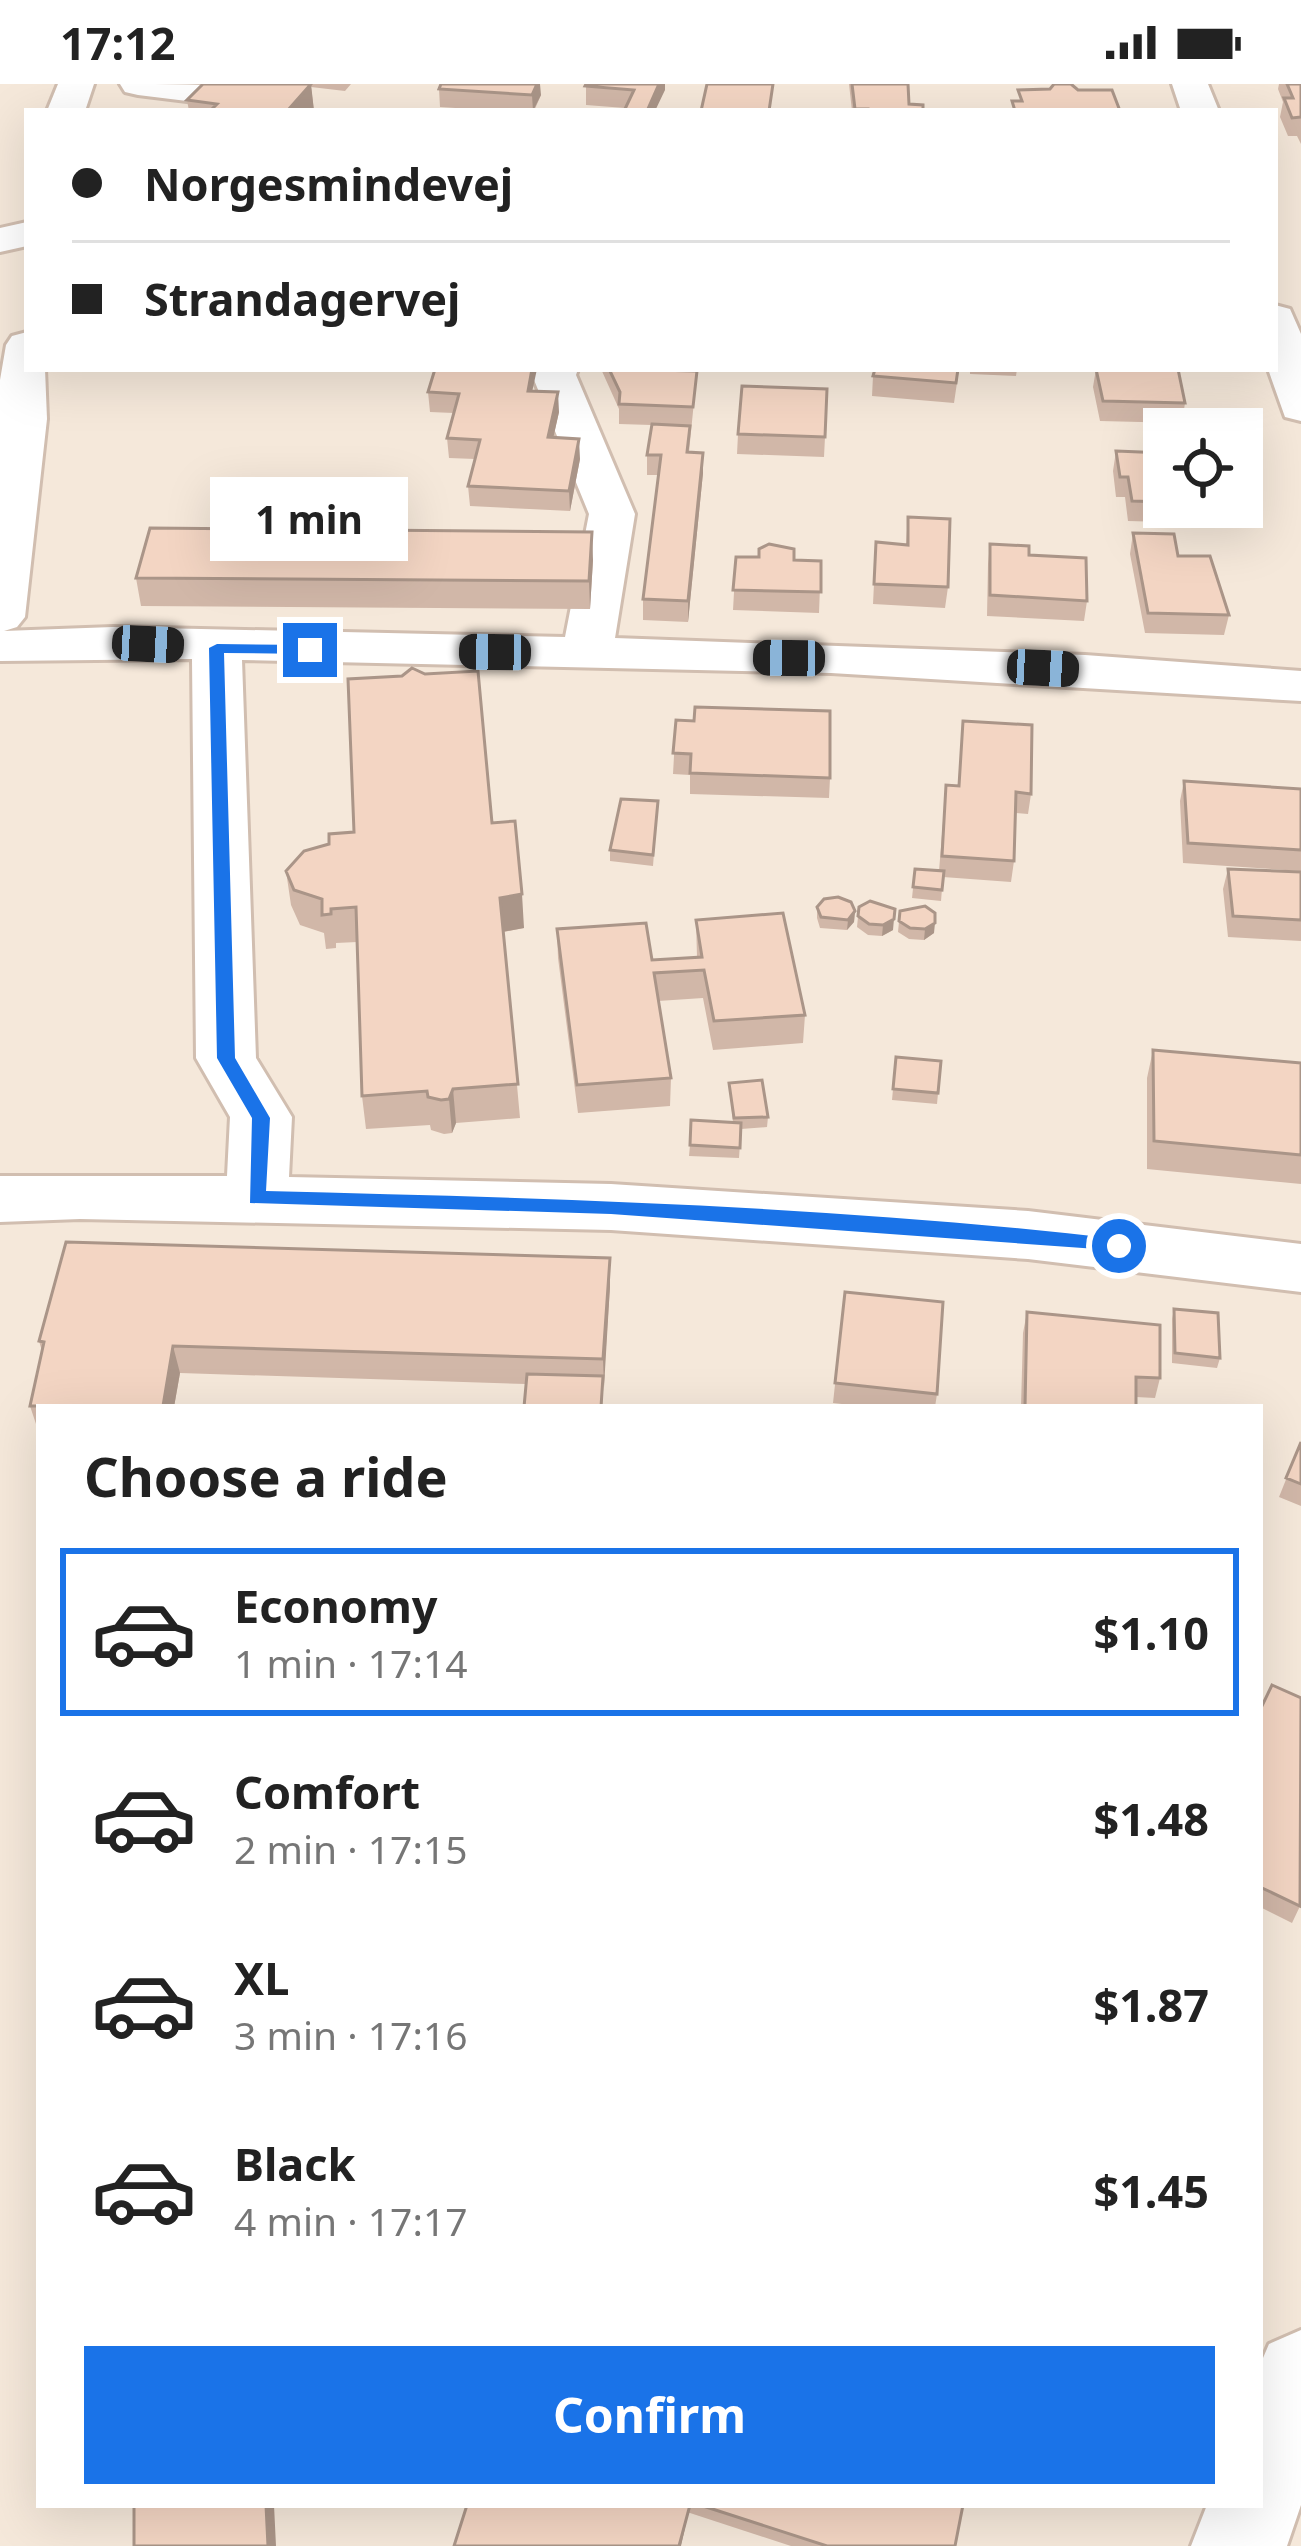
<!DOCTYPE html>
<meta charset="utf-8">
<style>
:root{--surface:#fff;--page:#f6f6f6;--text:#222;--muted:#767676;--line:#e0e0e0;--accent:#1a73e8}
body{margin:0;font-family:"Noto Sans",sans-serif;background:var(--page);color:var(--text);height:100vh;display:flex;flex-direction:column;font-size:45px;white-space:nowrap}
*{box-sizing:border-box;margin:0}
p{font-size:39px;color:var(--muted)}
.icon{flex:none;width:66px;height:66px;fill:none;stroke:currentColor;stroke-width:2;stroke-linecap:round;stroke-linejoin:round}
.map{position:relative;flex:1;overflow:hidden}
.details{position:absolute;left:36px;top:1320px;width:1227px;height:1104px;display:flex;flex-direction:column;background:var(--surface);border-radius:0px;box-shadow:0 12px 48px #0002}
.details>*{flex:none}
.guide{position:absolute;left:24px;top:24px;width:1254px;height:264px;border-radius:0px;box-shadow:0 12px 48px #0002;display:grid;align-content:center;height:264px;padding:0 48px;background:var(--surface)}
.tools{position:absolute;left:1143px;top:324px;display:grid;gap:24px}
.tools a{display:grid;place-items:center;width:120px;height:120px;border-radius:0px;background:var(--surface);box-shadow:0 12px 48px #0002;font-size:60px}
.end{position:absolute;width:54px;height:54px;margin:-27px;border:15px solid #1a73e8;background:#fff;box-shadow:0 0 0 6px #fff}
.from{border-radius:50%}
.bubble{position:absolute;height:84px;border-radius:0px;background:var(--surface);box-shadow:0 12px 48px #0002;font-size:39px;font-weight:700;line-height:84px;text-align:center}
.car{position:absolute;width:36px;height:72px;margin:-36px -18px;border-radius:15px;box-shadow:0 0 9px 3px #0007;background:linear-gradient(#222 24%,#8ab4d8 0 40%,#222 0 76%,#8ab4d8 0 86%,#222 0)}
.guide b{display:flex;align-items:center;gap:42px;height:114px;font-size:45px}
.guide b+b{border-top:3px solid var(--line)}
.guide i{width:30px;height:30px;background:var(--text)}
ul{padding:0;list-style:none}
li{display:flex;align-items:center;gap:36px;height:168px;margin:0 24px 18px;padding:0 24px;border:6px solid transparent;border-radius:0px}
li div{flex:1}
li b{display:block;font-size:45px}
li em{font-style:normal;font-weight:700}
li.active{border-color:var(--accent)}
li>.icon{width:108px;height:108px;stroke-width:1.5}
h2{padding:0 48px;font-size:54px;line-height:144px}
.cta{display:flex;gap:24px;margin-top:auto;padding:24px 48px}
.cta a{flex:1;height:138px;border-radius:0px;background:var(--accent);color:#fff;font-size:48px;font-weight:700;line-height:138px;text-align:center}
.status{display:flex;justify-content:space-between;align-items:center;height:84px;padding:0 60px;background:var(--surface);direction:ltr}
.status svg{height:33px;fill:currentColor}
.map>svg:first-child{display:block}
.residential{fill:#f5e8da;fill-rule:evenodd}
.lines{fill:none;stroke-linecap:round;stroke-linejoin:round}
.minor-casing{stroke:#d1beb0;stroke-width:6}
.minor{fill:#fff;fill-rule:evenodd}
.wall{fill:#d1b7a8}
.shaded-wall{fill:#aa9588}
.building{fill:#f3d5c3;stroke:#aa9588;stroke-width:3}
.route{fill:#1a73e8}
</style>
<div class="status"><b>17:12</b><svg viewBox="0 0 49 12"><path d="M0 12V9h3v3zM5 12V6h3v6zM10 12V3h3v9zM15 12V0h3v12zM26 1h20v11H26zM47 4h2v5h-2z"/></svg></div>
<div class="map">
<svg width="1301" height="2462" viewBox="0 0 1301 2462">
<rect width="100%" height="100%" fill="#fdf6ec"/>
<path class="residential" d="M0 0H1301V2462H0ZM27 27H1275V285H27ZM1164 345H1242V423H1164ZM39 1323H1260V2421H39Z"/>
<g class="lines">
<defs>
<path id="minor" d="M58 0H94L85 27H47Z
M120 0C179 0 240 0 298 10L304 18 298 26 268 27 138 11 125 8Z
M1172 0H1208L1219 27H1181Z
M27 138V162L0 168V144Z
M1275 221 1290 225 1301 250V337L1285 333 1268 285H1275Z
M27 248V285H45L47 335 25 533 17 543 4 547 113 543 565 553 589 430 532 291 534 285H578L576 291 635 430 615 554 1085 571 1301 587V617L831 589 242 576 256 974 292 1033 289 1093 611 1100 1028 1127 1301 1160V1208L1028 1175 611 1146 80 1135 0 1138V1092H227L230 1033 196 974 192 575 0 577V296L6 261 12 252Z
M1301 2246V2421L1287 2462H1191L1207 2421H1260V2281L1269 2260Z"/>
</defs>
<use href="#minor" class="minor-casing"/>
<use href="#minor" class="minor"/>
</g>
<path class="wall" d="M203 0H351L345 7 311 3 314 27H189L187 16Z
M586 0H665V6L625 24 586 21Z
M849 0H908L909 20 923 27H852Z
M1279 0H1301V60L1297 52H1288L1280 33 1283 18 1278 5Z
M439 5 541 11 534 27H501L440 23Z
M601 285 697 287 689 368 703 369V389L688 538 643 536V515L658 391H647V371L651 341 619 340V325Z
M959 285 954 319 872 312 873 292Z
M970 285H1017L1016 292 970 290Z
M1096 285 1185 319 1182 339 1100 337 1093 303Z
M533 307 559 328 553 354 580 375 570 427 470 422 468 402 475 375 449 374 447 354 454 329 430 328 428 308Z
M738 350 825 353 824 373 737 370Z
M1116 367 1164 369V423H1226L1224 432H1204L1203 439 1128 437 1125 413H1116L1113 387Z
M908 433 948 503 945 524 873 520 876 458 906 460Z
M1133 449 1229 531 1224 551 1145 549 1130 470Z
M990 460 1029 471 1087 517 1084 537 987 532 988 480Z
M736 473 821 477 819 529 733 526Z
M593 476 590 525 141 522 136 494Z
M676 636 830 694 829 714 690 710V691L673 690Z
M963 637 1031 710 1028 730 1015 729 1014 777 1011 798 943 793 941 817 912 814 915 785 939 787 946 701 958 702Z
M1184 697 1301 705V787L1183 779 1180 717Z
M658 717 653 782 610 777V766Z
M492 739 524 844 503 848 520 1034 456 1039 452 1049 444 1050 431 1046 430 1041 366 1045 362 1012 357 858 336 859V864L326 865 324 849 300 841 291 821 286 787Z
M1228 785 1301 788V857L1228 853 1223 805Z
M817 823 855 827 854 838 847 846 820 844 817 834Z
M859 823 893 846 882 852 868 851 857 843Z
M900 827 934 849 924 856 909 855 898 848Z
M696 836 805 931 803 959 713 966 703 914 658 917 671 994 670 1022 578 1029 558 874 557 845 652 876 697 873Z
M1153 966 1301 979V1100L1147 1085V994Z
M896 973 941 977 937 1020 892 1016Z
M729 999 768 1033 767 1043 741 1045 739 1074 689 1072 690 1061 733 1038Z
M610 1202 602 1323H524L526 1300 180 1289 174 1323H39V1349L30 1322 42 1267 39 1257Z
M845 1208 937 1310 935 1323H868L833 1319Z
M1174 1225 1220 1274 1217 1284 1172 1279V1235Z
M1027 1228 1160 1294 1155 1314 1136 1313V1323H1021L1023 1249Z
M1301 1358V1422L1279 1413Z
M1260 1626 1301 1820 1292 1839 1260 1823Z
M467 2421H963L955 2462H791L690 2429Z"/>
<path class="shaded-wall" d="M311 0 314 27H288Z
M537 0H540L541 11 533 27 532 11Z
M659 0H665V6L655 27H647Z
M532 285H537L528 327V307Z
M558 308 559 328 549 373 548 353Z
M579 355 580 375 570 427 569 407Z
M703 369V389L688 538V517Z
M592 448 593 476 590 525 589 497Z
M522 810 524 844 502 848 500 814Z
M855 827 854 838 847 846 848 836Z
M894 835 893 846 882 852 883 841Z
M935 839 934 849 924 856 925 845Z
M453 1005 456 1039 452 1049 449 1015Z
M610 1174V1202L604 1303 603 1275Z
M173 1262 180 1289 174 1323H163Z
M266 2421H274L276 2462H268Z
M690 2421 681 2462H679Z"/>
<path class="building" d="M203 0H311L288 26 293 27H210L217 20 187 16Z
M441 0H537L532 11 439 5Z
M586 0H659L647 27H624L634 6 585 2Z
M707 0H773L769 27H701Z
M852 0H908L909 20 923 21V27H868V25H855Z
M1054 0H1071L1078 6H1112L1120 27H1015L1012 17H1022L1018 6 1050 5Z
M1287 0H1301V33L1292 34 1284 14H1293Z
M435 285H532L528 307 558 308 548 353 579 355 569 407 468 402 480 356 447 354 459 310 428 308Z
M609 285 697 287 693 323 619 320 620 308Z
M875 285H958L956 299 873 292Z
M1096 285H1178L1185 319 1103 317Z
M742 302 827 305 825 353 738 350Z
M652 340 690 342 687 368 703 369 688 517 643 515 661 371H647Z
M1116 367 1164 369V418L1132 417 1128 393H1120Z
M908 433 950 435 948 503 874 500 876 458 908 461Z
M150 444 592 448 589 497 136 494Z
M1133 449 1174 450 1178 472H1210L1229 531 1148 529Z
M769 460 794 465V476L821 477V508L733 506 736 473H759V465Z
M990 460 1029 462V471L1086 474 1087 517 990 511Z
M412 584 425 590 478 587 492 739 515 737 522 810 500 814 518 1000 453 1005 449 1015 441 1016 428 1013 427 1007 362 1012 356 823 331 825V830L322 831V815L294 806 286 787 304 767 329 760V750L354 748 348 595 402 592Z
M695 623 830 627V694L690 689 691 670 673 669 676 636 694 637Z
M963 637 1032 641 1031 710 1016 708 1014 777 942 772 946 701 959 702Z
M1184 697 1301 705V766L1188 759Z
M621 715 658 717 653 771 610 766Z
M915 785 944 787 942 806 913 803Z
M1228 785 1301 788V836L1233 832Z
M838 813 851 818 855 827 848 836 821 833 817 823 824 815Z
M870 817 895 825 894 835 883 841 869 840 858 832 859 823Z
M925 822 935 829V839L925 845 910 844 899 837 900 827Z
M783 829 805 931 714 937 704 886 654 889 671 994 577 1001 557 845 646 839 652 876 702 873 696 836Z
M1153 966 1301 979V1071L1154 1057Z
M896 973 941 977 938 1009 893 1005Z
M762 996 768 1033 734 1034 729 999Z
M691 1036 741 1039 740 1064 690 1061Z
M66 1158 610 1174 603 1275 173 1262 163 1322H30L44 1258 39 1257Z
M845 1208 943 1218 937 1310 835 1299Z
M1174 1225 1218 1229 1220 1274 1175 1269Z
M1027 1228 1160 1241V1294L1136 1293V1323H1025Z
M527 1290 603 1292 601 1323H524Z
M1301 1358V1400L1286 1394Z
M1272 1601 1301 1614 1300 1822 1260 1803V1626Z
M134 2421H266L268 2462H134Z
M467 2421H690L679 2462H454Z
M700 2421H963L955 2462H827Z"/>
<path class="route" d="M217 560 310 561 317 566 310 570 224 569 235 974 270 1034 266 1107C551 1114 836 1122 1119 1155L1125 1157V1167L611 1130 250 1119 252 1034 217 974 209 564Z"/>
</svg>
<div class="tools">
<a><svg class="icon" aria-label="locate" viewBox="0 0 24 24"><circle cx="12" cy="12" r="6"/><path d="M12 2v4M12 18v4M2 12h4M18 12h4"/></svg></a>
</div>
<i class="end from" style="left:1119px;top:1162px"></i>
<i class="end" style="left:310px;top:566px"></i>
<div class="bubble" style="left:210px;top:393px;width:198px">1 min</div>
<i class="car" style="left:148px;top:560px;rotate:93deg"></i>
<i class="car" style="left:495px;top:568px;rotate:271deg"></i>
<i class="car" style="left:789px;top:574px;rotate:271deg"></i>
<i class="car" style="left:1043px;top:584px;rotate:93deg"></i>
<div class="guide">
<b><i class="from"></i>Norgesmindevej</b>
<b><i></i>Strandagervej</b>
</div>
<section class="details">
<h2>Choose a ride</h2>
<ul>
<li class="active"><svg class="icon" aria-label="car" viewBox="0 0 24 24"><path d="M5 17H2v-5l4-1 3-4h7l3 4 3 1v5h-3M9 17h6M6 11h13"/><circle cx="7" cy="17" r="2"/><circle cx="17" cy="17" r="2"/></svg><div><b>Economy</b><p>1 min · 17:14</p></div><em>$1.10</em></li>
<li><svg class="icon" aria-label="car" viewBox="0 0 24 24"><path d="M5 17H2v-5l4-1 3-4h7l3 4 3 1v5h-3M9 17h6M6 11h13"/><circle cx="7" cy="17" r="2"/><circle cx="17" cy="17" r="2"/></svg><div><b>Comfort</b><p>2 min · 17:15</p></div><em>$1.48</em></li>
<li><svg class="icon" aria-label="car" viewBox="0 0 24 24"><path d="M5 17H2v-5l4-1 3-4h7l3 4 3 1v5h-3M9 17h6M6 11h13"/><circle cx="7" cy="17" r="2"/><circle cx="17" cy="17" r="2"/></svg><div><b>XL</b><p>3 min · 17:16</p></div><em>$1.87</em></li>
<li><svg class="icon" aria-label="car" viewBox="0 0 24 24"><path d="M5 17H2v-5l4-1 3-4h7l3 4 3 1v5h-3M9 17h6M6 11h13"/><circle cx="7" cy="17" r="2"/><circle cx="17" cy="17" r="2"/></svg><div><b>Black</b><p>4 min · 17:17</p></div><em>$1.45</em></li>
</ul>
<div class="cta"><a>Confirm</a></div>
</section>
</div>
